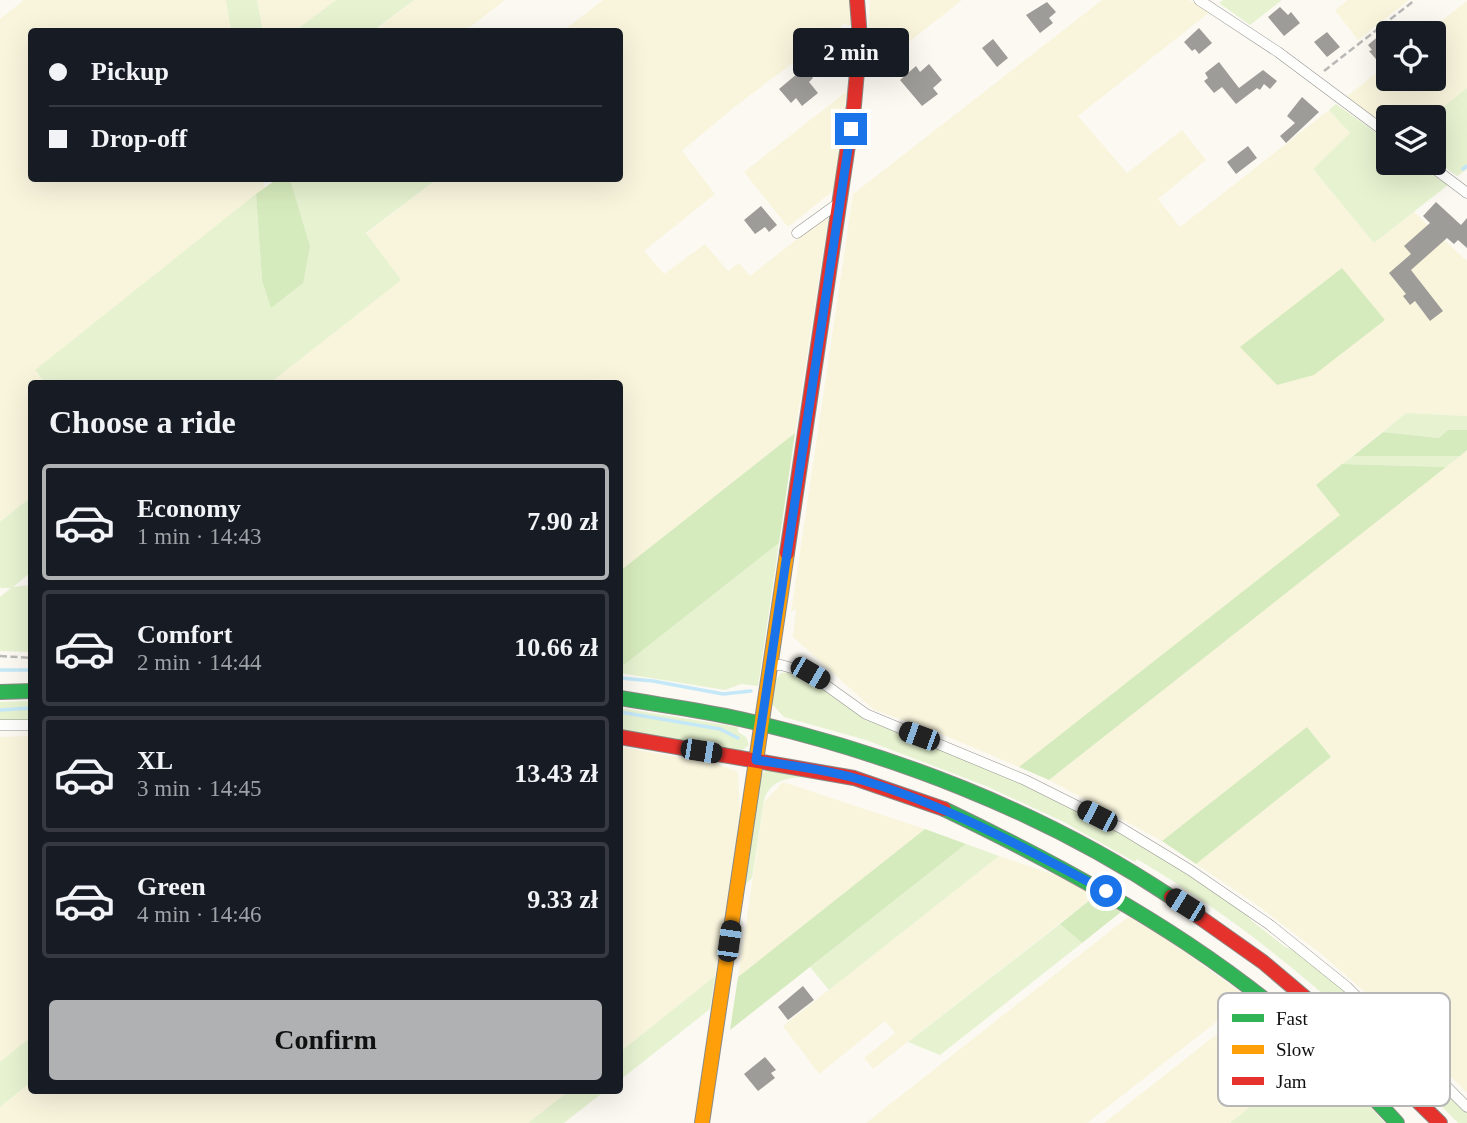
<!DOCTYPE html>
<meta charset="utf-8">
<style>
:root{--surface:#171b24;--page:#242831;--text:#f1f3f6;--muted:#9ea1a6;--line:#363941;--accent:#b0b1b2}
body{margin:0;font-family:Georgia,serif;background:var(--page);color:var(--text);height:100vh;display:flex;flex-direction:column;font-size:26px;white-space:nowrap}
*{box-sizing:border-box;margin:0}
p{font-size:23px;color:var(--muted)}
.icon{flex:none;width:38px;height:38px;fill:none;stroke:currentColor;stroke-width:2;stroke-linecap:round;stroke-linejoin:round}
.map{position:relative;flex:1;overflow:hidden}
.sheet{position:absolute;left:28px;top:380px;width:595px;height:714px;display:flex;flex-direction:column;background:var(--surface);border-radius:7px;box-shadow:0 7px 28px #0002}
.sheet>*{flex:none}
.hud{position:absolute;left:28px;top:28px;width:595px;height:154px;border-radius:7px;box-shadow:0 7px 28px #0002;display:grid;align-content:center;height:154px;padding:0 21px;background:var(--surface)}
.controls{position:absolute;left:1376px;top:21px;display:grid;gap:14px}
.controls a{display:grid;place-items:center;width:70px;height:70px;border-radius:7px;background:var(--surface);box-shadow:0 7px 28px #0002;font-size:35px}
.end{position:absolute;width:32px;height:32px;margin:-16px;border:9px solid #1a73e8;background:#fff;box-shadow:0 0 0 4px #fff}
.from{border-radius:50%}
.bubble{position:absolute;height:49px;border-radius:7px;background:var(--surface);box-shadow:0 7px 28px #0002;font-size:23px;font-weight:700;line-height:49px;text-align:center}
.car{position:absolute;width:21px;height:42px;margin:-21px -10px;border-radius:9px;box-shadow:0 0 5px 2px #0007;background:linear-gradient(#222 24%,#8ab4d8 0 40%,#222 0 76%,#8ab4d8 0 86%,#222 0)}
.hud b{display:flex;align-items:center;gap:24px;height:66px;font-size:26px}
.hud b+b{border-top:2px solid var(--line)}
.hud i{width:18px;height:18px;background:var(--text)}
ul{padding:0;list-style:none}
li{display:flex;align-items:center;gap:21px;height:116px;margin:0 14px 10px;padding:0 7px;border:4px solid var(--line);border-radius:7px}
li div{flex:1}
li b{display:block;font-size:26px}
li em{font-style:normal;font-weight:700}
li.active{border-color:var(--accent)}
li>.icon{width:63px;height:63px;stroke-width:1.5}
h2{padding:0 21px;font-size:32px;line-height:84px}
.primary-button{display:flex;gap:14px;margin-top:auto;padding:14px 21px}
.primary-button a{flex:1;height:80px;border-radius:7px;background:var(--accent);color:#111;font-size:28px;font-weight:700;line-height:80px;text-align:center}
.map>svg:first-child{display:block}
.farmland{fill:#f9f5dd}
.green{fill:#e6f2d0}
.forest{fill:#d6ebbd}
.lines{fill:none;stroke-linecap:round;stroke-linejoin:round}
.stream{stroke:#c5e8f8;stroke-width:3.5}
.building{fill:#9e9c98}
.street-casing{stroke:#959491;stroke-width:11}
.fast-casing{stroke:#8b8a87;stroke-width:16}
.slow-casing{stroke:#8b8a87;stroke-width:16}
.jam-casing{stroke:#8b8a87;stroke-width:16}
.path{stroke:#b8b8b6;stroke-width:2.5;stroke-dasharray:7 3.5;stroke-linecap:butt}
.street{stroke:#fefefd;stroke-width:10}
.fast{stroke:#30b455;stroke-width:14}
.slow{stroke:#ff9f0a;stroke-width:14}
.jam{stroke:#e5322d;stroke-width:14}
.route{stroke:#1a73e8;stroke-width:9}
.key{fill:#fff;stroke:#b7b7b7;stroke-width:2}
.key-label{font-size:19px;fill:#0e0e0e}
</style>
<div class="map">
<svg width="1467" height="1123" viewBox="0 0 1467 1123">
<rect width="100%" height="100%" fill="#fbf9f2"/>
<path class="farmland" d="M24 0H226L231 31 32 32V178H263L265 188 35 371 45 383H32L31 497 0 522V19Z
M257 0H336L295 32 263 31Z
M414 0H505L465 31 373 32Z
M603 0H851L854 27 844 24 732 109 682 151 715 194 644 251 664 274 705 244 728 271 739 263 750 276 829 214 795 433 620 571V383H270L400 280 366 234 437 179 620 178V32L563 31Z
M870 0H962L866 76Z
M1102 0H1189L1210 12 1078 116 1127 173 1182 130 1206 160 1158 199 1180 227 1329 110 1350 133 1313 169 1374 243 1414 212 1467 261V416L1406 413 1316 485 1341 515 1019 767 939 733 874 710 793 637 796 609 791 612 853 194Z
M1348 0H1409L1358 40 1335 10Z
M1467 1V88L1431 117H1388V127L1346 97 1388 64V79H1433V33H1426Z
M847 91 834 190 788 227 744 172Z
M1467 450V1093L1379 1004 1320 953 1257 905 1196 864 1331 757 1307 728 1162 841 1049 780Z
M32 736 31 1037 0 1062V737Z
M620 747 714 763 738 772 740 815 715 976 620 1052Z
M783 782 925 829 738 977 764 802Z
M999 856 1067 879 1096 895 873 1069 864 1058 895 1033 885 1021 819 1074 783 1026Z
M1128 917 1160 934 1243 994 1238 1005 1087 1123H866Z
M1255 1004 1314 1055 1230 1123H1104Z
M31 1082 32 1090H570L528 1123H0V1107Z"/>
<path class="green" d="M226 0H257L263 31H231Z
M336 0H414L373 31H295Z
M1223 0H1282L1250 25 1219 3Z
M1467 88V169L1457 176 1433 159V117H1431Z
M1336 104 1388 141V163H1417L1448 185 1374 243 1313 169 1350 133 1329 110Z
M290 179H437L366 233 401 280 270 383H45L35 370 256 194 262 280 310 246Z
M1406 413 1467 416V430H1448L1439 438 1383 432Z
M1353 456H1460L1446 467 1342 464Z
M31 497V572L13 587 31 585V652L0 651V597L11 588H0V522Z
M779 543 758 686 741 684 725 690 620 673V668Z
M791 672 825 688 862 717 881 726 944 749 1034 788 1119 831 1188 873 1242 909 1252 921 1285 947 1297 951 1364 1006 1467 1112V1123H1458C1361 1022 1259 931 1137 859L1135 862 1064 822 986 786 866 740 784 717 770 702 773 684 781 673Z
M31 701V722L0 720V702Z
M620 708 738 727V732L746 737 749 745 741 751 620 733Z
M768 769 851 783C825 780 775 765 764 800L752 878 743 887 759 777Z
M966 844 999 856 829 990 810 967Z
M1060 924 1082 943 940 1055 908 1042Z
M715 976 710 1009 620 1080V1052Z
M31 1037V1082L0 1107V1062Z
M1314 1055 1353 1088 1385 1123H1230Z
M570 1090H606L564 1123H528Z"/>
<path class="forest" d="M277 179H290L310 246 303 283 271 308 262 280 256 194Z
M1342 268 1385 320 1314 375 1277 385 1240 347Z
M1448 430H1467V450L1460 456H1353L1383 432 1439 438Z
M795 433 779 543 620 668V571Z
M1342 464 1446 467 1049 780 1019 767 1340 515 1316 485Z
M1307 727 1331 757 1196 864 1162 841Z
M925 829 966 844 730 1030 738 977Z
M1096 895 1121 912 1082 943 1060 924Z"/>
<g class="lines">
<path class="stream" d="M1463 169 1467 166
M0 670H32
M620 678 653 681 723 694 751 691
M0 710 32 708
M620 712 720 729 738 738"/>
</g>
<path class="building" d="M1047 2 1056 12 1049 18 1053 23 1040 33 1026 15Z
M1280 7 1288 15 1291 12 1300 23 1284 36 1268 17Z
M1199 28 1212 43 1199 54 1195 49 1192 51 1184 42Z
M1327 32 1340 47 1327 57 1314 42Z
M1381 34 1388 42V60L1381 65 1369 51 1372 50 1368 45Z
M993 39 1008 58 997 67 982 48Z
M1219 62 1239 88 1263 70 1277 81 1270 89 1264 84 1260 90 1257 88 1236 104 1222 87 1214 93 1204 81 1208 78 1205 73Z
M929 64 942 80 933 88 938 94 922 106 900 80 916 66 920 72Z
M804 68 813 78 809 82 818 93 802 106 796 98 791 103 779 89Z
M1302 97 1319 112 1286 143 1280 136 1295 123 1287 116Z
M1248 146 1257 158 1236 174 1227 162Z
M1436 202 1461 225 1467 218V248L1458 240 1454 244 1447 238 1411 270 1443 311 1430 321 1415 301 1410 305 1403 296 1406 294 1389 273 1411 254 1404 246 1430 223 1423 216Z
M761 206 777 225 769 232 765 227 755 234 744 220Z
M803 986 814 1000 788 1020 778 1007Z
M765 1057 776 1070 771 1073 775 1078 758 1091 744 1074Z"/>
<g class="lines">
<defs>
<path id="street" d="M1199 0 1278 52 1388 134
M1427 163 1467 193
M797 233 840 202
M771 665H781L809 673 866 714 1025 780 1121 828 1190 870 1270 925 1347 987 1467 1107
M0 725H32"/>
<path id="fast" d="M0 692 32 691
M620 698C660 705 701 710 740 719 891 753 1042 811 1171 897
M944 809C1115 891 1269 980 1397 1123"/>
<path id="slow" d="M702 1123 787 553"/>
<path id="jam" d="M787 553 854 105 860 38 857 0
M620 737 854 778 944 809
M1171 897 1263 962 1353 1038 1440 1123"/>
</defs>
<use href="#street" class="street-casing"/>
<use href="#fast" class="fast-casing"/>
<use href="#slow" class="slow-casing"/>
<use href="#jam" class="jam-casing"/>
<path class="path" d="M1324 71 1415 0
M0 656 32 658"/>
<use href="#street" class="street"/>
<use href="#fast" class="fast"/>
<use href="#slow" class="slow"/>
<use href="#jam" class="jam"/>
</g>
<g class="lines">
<path class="route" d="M851 129 756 760C788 765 820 769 851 777 942 802 1024 848 1106 891"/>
</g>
<rect x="1218" y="993" width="232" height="113" rx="10" class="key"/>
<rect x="1232" y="1014" width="32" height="8" fill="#30b455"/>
<rect x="1232" y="1045" width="32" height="9" fill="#ff9f0a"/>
<rect x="1232" y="1077" width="32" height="8" fill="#e5322d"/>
<g class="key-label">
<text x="1276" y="1025">Fast</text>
<text x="1276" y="1056">Slow</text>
<text x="1276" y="1088">Jam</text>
</g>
</svg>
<div class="controls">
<a><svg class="icon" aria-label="locate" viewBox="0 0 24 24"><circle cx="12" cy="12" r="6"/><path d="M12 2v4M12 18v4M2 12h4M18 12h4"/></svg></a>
<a><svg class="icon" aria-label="layers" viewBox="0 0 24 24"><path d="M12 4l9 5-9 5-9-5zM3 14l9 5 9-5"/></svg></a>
</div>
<i class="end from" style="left:1106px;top:891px"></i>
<i class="end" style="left:851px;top:129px"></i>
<div class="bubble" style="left:793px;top:28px;width:116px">2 min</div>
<i class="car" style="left:810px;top:673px;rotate:120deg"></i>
<i class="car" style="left:919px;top:736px;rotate:290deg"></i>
<i class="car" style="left:701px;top:751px;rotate:99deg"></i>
<i class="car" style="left:1097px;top:816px;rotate:297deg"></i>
<i class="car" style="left:1185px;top:905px;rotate:302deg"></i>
<i class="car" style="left:729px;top:941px;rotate:8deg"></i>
<div class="hud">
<b><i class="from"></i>Pickup</b>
<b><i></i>Drop-off</b>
</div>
<section class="sheet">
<h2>Choose a ride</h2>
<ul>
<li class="active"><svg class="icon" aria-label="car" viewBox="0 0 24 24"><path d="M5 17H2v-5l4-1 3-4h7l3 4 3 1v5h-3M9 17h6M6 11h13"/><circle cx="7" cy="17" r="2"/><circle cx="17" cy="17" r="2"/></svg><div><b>Economy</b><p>1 min · 14:43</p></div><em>7.90 zł</em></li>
<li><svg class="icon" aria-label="car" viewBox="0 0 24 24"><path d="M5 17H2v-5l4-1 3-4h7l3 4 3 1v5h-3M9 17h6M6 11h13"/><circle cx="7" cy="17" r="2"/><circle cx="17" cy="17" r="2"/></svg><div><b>Comfort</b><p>2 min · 14:44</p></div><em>10.66 zł</em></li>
<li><svg class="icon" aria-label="car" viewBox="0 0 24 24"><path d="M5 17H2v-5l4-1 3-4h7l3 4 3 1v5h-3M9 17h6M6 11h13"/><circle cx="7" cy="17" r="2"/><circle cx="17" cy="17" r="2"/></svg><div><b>XL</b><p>3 min · 14:45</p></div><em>13.43 zł</em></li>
<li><svg class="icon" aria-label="car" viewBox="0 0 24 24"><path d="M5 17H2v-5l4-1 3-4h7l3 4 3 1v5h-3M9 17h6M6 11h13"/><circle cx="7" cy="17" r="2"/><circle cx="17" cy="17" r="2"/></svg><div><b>Green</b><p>4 min · 14:46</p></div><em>9.33 zł</em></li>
</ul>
<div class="primary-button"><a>Confirm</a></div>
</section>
</div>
